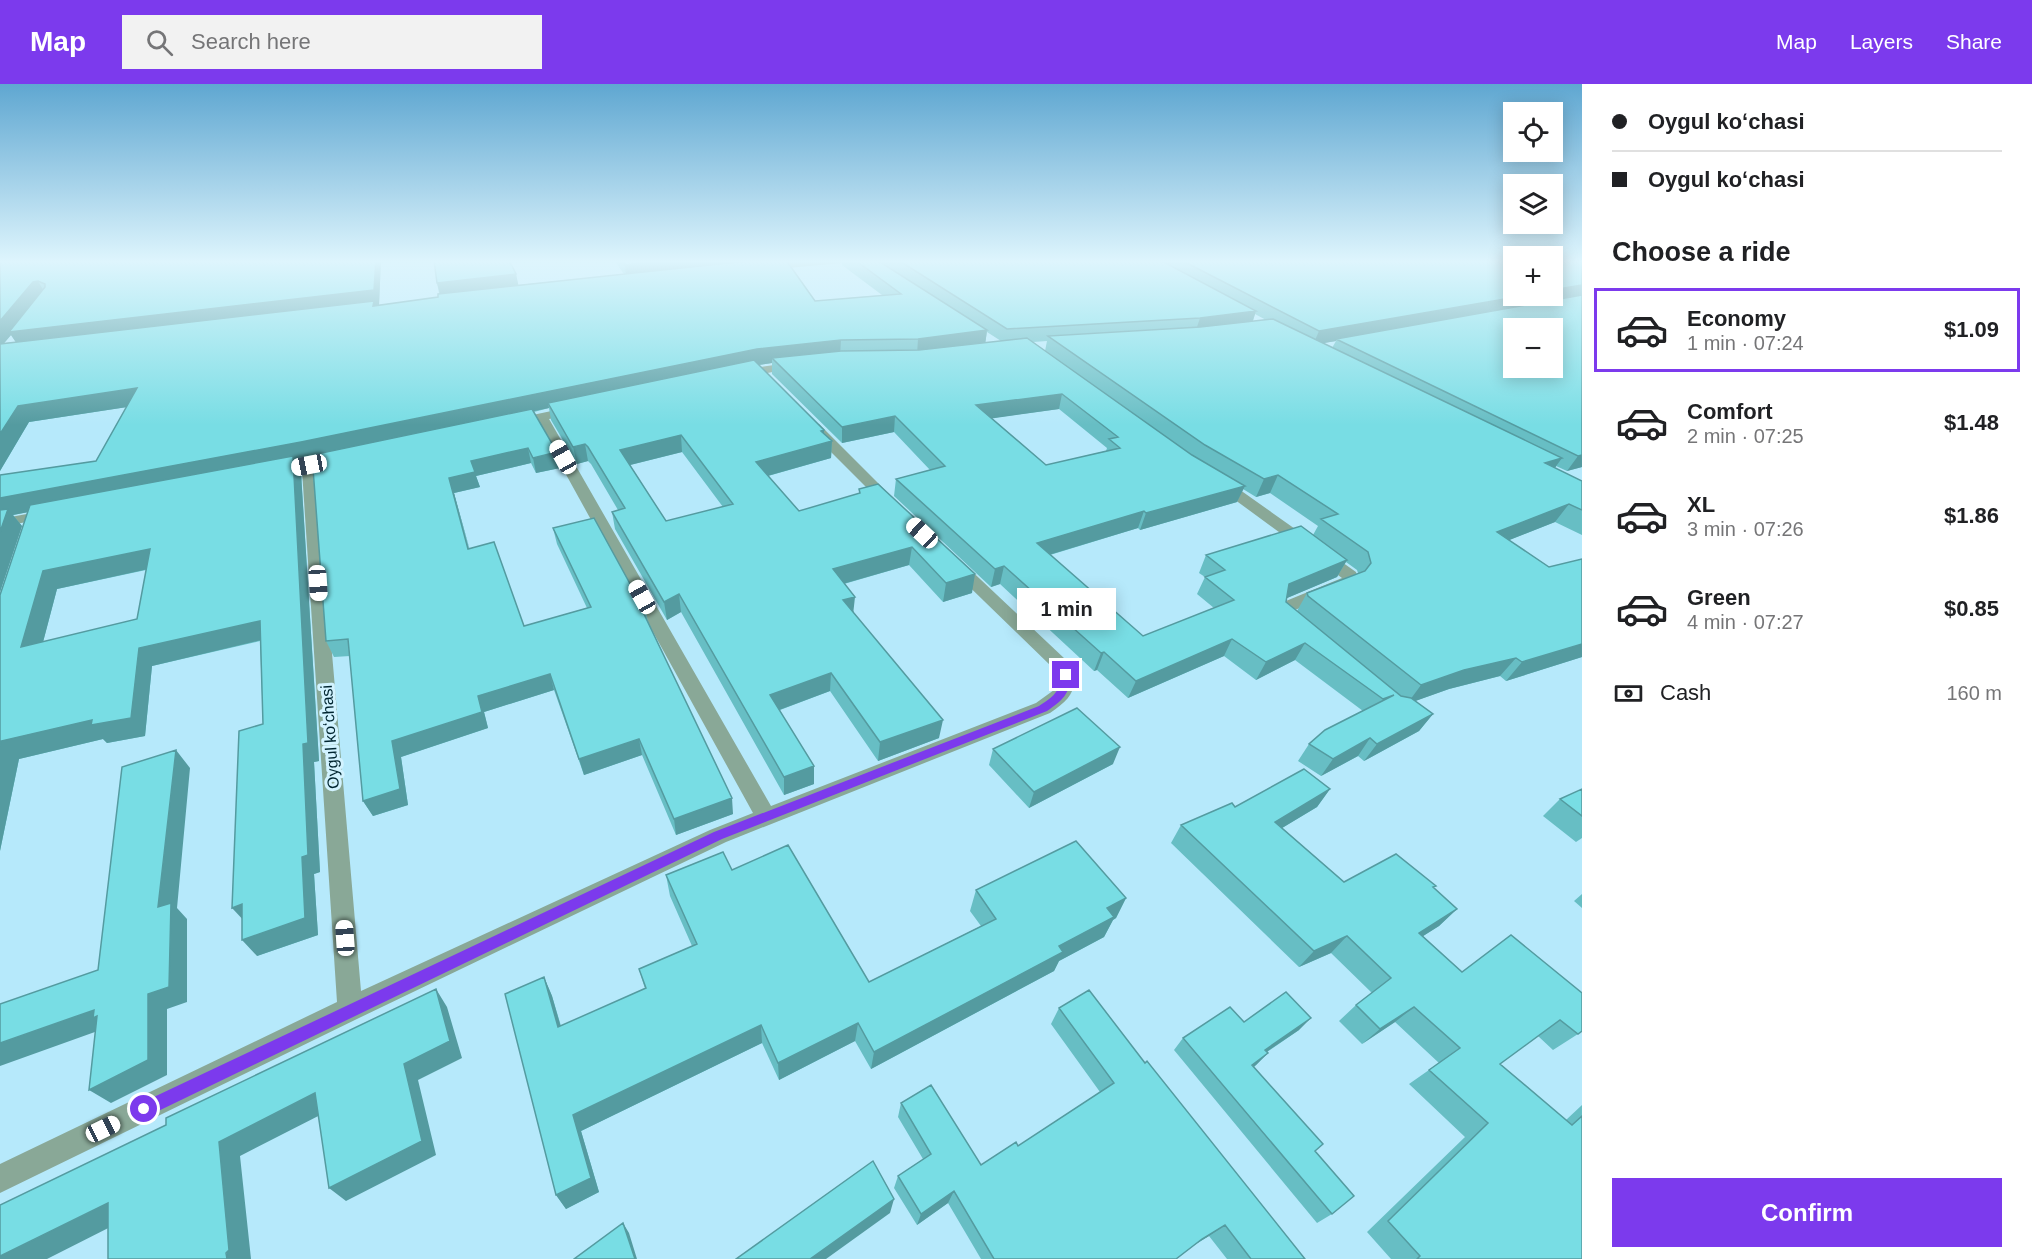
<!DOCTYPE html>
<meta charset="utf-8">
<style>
:root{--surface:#fff;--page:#f2f2f2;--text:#202124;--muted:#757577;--line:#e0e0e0;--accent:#7c3aed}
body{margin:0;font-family:Arial,sans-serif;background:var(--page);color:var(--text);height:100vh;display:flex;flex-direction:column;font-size:22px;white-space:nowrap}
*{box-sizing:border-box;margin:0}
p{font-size:20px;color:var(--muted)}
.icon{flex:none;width:33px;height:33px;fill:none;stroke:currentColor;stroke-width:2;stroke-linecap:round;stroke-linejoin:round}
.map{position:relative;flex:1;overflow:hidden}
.sheet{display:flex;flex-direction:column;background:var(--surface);width:450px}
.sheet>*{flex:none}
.top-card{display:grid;align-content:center;height:132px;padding:0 30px;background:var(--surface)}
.fabs{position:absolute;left:1503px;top:18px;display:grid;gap:12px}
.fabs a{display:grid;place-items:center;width:60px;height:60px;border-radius:0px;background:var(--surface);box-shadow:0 3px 15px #0003;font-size:30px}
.end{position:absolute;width:27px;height:27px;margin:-14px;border:8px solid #7c3aed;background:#fff;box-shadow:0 0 0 3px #fff}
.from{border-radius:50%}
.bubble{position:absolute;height:42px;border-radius:0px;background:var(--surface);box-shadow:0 3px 15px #0003;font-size:20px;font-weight:800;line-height:42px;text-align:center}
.car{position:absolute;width:18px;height:36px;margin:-18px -9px;border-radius:8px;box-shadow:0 0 4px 2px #0007;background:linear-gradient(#fff 24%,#345 0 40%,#fff 0 76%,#345 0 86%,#fff 0)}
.top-card b{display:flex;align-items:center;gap:21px;height:57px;font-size:22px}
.top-card b+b{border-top:2px solid var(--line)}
.top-card i{width:15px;height:15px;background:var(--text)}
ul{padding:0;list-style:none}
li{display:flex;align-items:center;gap:18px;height:84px;margin:0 12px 9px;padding:0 18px;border:3px solid transparent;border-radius:0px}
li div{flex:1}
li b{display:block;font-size:22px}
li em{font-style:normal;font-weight:800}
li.current{border-color:var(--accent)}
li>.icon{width:54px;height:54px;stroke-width:1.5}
h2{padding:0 30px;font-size:27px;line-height:72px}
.pay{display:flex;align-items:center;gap:15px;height:66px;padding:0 30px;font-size:22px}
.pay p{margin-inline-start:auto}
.primary-button{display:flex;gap:12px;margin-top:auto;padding:12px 30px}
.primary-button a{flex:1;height:69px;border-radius:0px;background:var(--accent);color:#fff;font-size:24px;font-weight:800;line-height:69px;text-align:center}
header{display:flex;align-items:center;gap:36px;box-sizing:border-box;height:84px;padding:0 30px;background:var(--accent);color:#fff}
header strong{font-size:28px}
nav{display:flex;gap:33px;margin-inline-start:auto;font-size:21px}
.search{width:420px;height:54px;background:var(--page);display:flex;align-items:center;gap:15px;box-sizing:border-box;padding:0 21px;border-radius:0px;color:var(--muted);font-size:22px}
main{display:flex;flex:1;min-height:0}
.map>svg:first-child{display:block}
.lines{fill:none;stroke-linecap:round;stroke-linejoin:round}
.minor{fill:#89a897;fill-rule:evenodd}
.wall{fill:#67bec4;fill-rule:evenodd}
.shaded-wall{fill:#549ba0}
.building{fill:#78dde4;stroke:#549ba0;stroke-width:1.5;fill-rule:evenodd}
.route{fill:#7c3aed}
.labels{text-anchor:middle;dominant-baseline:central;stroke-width:6;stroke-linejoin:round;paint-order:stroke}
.street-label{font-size:16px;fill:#002530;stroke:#d2f3ff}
</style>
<header>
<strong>Map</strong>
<div class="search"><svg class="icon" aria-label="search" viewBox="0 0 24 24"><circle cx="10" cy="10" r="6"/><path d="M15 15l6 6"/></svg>Search here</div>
<nav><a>Map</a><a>Layers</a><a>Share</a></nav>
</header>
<main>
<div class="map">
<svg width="1582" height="1175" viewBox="0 0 1582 1175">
<rect width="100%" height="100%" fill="#b6e9fb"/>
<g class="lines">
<path class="minor" d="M808 176H847L842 179 765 186 760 183 765 180Z
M795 278 799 279V283L740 294 734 290 740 286Z
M575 322 579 323 581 326 579 329 549 335 771 722 1036 619 1054 606 1056 594 1052 583 950 484 948 481 950 478H962L1065 575C1081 601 1074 613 1050 629L726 758 359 934 0 1109V1080L337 918 302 386 271 390 269 387 271 384 334 372 341 376 339 379 316 383 361 907 710 746 753 729 537 338 514 343 508 339 509 336Z
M814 339 819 340 895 416 897 419 895 422H885L809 346 808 343 809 340Z
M1221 395 1226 396 1356 488 1358 496 1356 500 1295 526V533L1302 541 1299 545H1287L1278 534 1281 519 1342 494 1216 402 1214 399Z
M48 426 53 427 55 430 53 433 0 443V435Z"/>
</g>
<path class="wall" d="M0 176H381L379 221 438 213 439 209 437 199 516 190 518 201 624 190 614 176H786L815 217 882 211 842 181V176H1160L1163 178V176H1582V383L1567 387 1556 382 1555 384 1582 397V451L1555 438 1509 456 1549 483 1582 475V573L1506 597 1500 592 1449 605 1415 617 1433 630 1419 647 1364 677 1358 672 1321 692 1298 677 1309 660 1363 627 1295 576 1256 596 1224 572 1128 614 1097 586 1094 587 1000 500 991 503 894 412 896 395 930 386 894 348 842 359 772 290V279L758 281 832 357 831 374 768 392 799 427 859 410V405L972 509 943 518 909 481 844 500 854 529 939 654 878 677 830 607 780 626 814 700 784 711 681 528 667 536 615 445 612 428 618 426 591 380 588 377 577 380 551 336 549 324 534 328 560 384 536 389 531 379 476 392 480 403 454 409 469 464 524 542 587 524 557 460 553 444 646 529 648 537 733 730 676 751 642 671 584 691 554 606 484 628 488 644 401 673 408 721 373 732 363 717 350 572 334 573 326 557 312 374 296 377 301 389 319 677 314 678 320 788 314 790 318 851 257 872 263 640 260 557 152 582 145 652 107 659 103 655 19 675 0 767V511L28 428 13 431 22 442 0 508V391L96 377 127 323 29 338 0 387ZM1255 230 1266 236 1253 237ZM987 248 1001 257 985 259ZM11 251 16 258 4 259ZM1047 257 1045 267 1033 258ZM1336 257 1332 264 1323 259ZM1059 325 1107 364 1106 367 1046 381 992 334ZM682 368 723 423 666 437 630 381ZM1243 405 1256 413 1270 409 1318 442 1313 451 1206 471 1199 489 1205 493 1197 510 1214 524 1143 552 1050 471 1138 444 1140 446 1237 418ZM1346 478 1357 486 1358 489 1307 509 1297 527 1286 518 1287 514 1337 493ZM146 486 137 535 43 558 57 505Z
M993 665 1113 680 1029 724 989 681Z
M1330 705 1317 723 1282 744 1344 798 1434 804 1457 825 1439 842 1423 852 1462 888 1511 851 1578 950 1553 966 1538 952 1500 980 1566 1036 1582 1021V1175H1391L1367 1148 1465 1053 1409 1000 1439 979 1395 938 1362 960 1339 937 1356 921 1372 909 1331 869 1299 883 1171 759 1181 741 1235 723Z
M1582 705V754L1576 758 1543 732 1560 715Z
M732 786 869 898 981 842 970 827 976 806 1126 814 1116 834 1113 836 1104 853 1059 877 1054 887 871 985 855 957 779 996 762 959 581 1047 599 1108 566 1125 556 1111 544 893 552 912 561 942 645 905 639 885 692 862 670 812 666 791Z
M1582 810V824L1574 817Z
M1059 924 1145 979 1305 1175H1227L1209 1152 1193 1162 1176 1175H981L948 1119 917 1141 894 1104 898 1092 923 1075 898 1033 901 1019 981 1081 1018 1062 1100 1008 1051 940Z
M1244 938 1299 946 1267 968 1268 969 1254 983 1315 1067 1332 1130 1317 1139 1174 966 1183 954Z"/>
<path class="shaded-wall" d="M376 176H381L379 221 19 263 11 251 0 264V237L33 198 38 197 46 211Z
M671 176H777L626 193 625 181Z
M516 190 519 204 441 214 437 199Z
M1582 201V213L1336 255V257L1313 261 1319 247 1522 212H1552V206Z
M1256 227 1251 242 1195 249 1200 234Z
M987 246 985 262 917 271 918 255Z
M841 256 840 272 772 274V279L758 281 548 319 549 324 296 377 301 389 319 677 314 678 320 788 314 790 318 851 257 872 242 856 302 773 293 378 13 431 22 442 0 508V414L757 265Z
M137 304 147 320 29 338 0 387V350L18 322Z
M1062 310 1059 325 974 337 976 321Z
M895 332 894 348 842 359V343Z
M824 346V359L832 357 831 374 757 395 756 378 821 347Z
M681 351 682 368 622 383 620 366Z
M585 360 588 377 577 380 573 363Z
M528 364 531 379 476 392 480 403 454 409 474 481 449 394 471 377Z
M557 368 560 384 536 389 533 374Z
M1582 371V383L1567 387 1578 372Z
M1562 374 1549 392 1545 379Z
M1278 391 1270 409 1256 413 1264 395Z
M1245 402 1237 418 1140 446 1146 429Z
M1569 420 1555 438 1484 466 1497 448Z
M1144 427 1138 444 1032 476 1037 459Z
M912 463 909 481 832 503 833 485Z
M150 465 162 482 57 505 37 581 21 563 43 487Z
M1347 476 1337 493 1280 517 1289 500Z
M1004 482 1000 500 991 503 995 485Z
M975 490 972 509 943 518 946 499Z
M679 510 681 528 667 536 664 518Z
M855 513 853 531 843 516Z
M260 537 270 554 152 582 145 652 107 659 103 655 19 675 0 767V662L1 657 139 564Z
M1232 555 1224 572 1128 614 1136 597Z
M1305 559 1295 576 1256 596 1266 578Z
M1582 560V573L1506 597 1522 578Z
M1104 568 1097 586 1094 587 1101 569Z
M1516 574 1500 592 1449 605 1407 620 1421 601 1464 586Z
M831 589 830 607 771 629 770 611Z
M550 590 554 606 484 628 488 644 401 673 408 721 373 732 363 717 392 657 478 612Z
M1433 630 1419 647 1364 677 1377 660Z
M943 636 939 654 878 677 880 658Z
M1370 654 1358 672 1321 692 1333 675Z
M639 655 642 671 584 691 579 675Z
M1120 663 1113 680 1029 724 1034 708Z
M176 666 190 684 177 824 187 835V918L167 925V991L111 1019 89 1006 148 910Z
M814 682V700L784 711V693Z
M1330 705 1317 723 1262 756 1275 738Z
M732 714 733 730 676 751 674 735Z
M1126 814 1116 834 1113 836 1104 853 1059 877 1054 887 871 985 874 968 1059 862 1107 824Z
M242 820 247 840 232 824Z
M1457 825 1439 842 1401 866 1419 849Z
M1347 852 1331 869 1299 883 1314 867Z
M544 893 552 912 566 961 558 943Z
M436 905 447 923 462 974 418 996 436 1071 346 1117 329 1104 404 980Z
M1414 923 1395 938 1362 960 1380 945Z
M94 926 106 944 0 982V959Z
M1311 934 1299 946 1253 977 1265 966Z
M858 939 855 957 779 996 778 979Z
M761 941 762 959 581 1047 599 1108 566 1125 556 1111 573 1031Z
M1268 969 1256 981 1241 992 1252 981Z
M315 1009 332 1025 240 1072 251 1175H227L219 1058Z
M954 1107 948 1119 917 1141 921 1130Z
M894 1115 890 1129 826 1175H810Z
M108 1119 134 1131 47 1175H0V1172Z
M623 1139 629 1149 637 1175H635Z
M1225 1141 1209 1152 1187 1165 1202 1155Z"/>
<path class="building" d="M0 176H376L374 206 9 248 45 203V200L38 197 33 198 0 237Z
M434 176H509L516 190 437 199Z
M621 176H671L625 181Z
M756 176H786L815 217 901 210 855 176H877L987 246 918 255 841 256 757 265 301 358 0 414V391L96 377 137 304 18 322 0 350V260L374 217 373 222 438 213V210Z
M898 176H1160L1256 227 1200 234 1007 245Z
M1181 176H1514V212H1522L1319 247Z
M1552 176H1582V201L1552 206Z
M1582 211V371L1578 372 1336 255ZM1514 244H1552V284H1514Z
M1273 235 1562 374 1545 379 1582 397V426L1569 420 1497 448 1549 483 1582 475V560L1522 578 1516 574 1464 586 1421 601 1308 512 1307 509 1365 487 1371 479 1368 468 1321 435 1338 430 1278 391 1264 395 1205 361 1048 252 1200 243Z
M1027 254 1192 371 1245 402 1146 429 1144 427 1037 459 1143 552 1234 516 1205 493 1225 486 1206 471 1301 442 1347 476 1289 500 1286 518 1401 612 1411 614 1433 630 1377 660 1370 654 1333 675 1309 660 1325 646 1394 611 1383 615 1305 559 1266 578 1232 555 1136 597 1104 568 1101 569 1004 482 995 485 896 395 945 382 895 332 842 343 772 274 841 267 919 266ZM1062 310 1118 353 1109 355 1120 364 1046 381 976 321Z
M754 276 824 346 821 347 832 357 756 378 799 427 860 409 859 405 878 400 975 490 946 499 912 463 833 485 855 513 843 516 943 636 880 658 831 589 770 611 814 682 784 693 679 510 664 518 612 428 625 424 588 363 585 360 573 363 548 319ZM681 351 733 420 666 437 620 366Z
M532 325 557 368 533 374 528 364 471 377 475 388 449 394 468 465 494 458 524 542 591 523 553 444 594 434 646 529 644 530 732 714 674 735 639 655 579 675 550 590 478 612 482 628 392 657 400 705 363 717 348 555 326 557 312 371Z
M293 372 308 659 303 660 308 771 302 773 305 834 242 856V820L232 824 239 647 263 640 260 537 139 564 131 634 91 641 92 636 1 657 0 662V511L30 421ZM150 465 137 535 21 563 43 487Z
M8 425 0 448V426Z
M1077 624 1120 663 1034 708 993 665Z
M176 666 158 823 171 819 169 903 148 910V976L89 1006 97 932 93 934 94 926 0 959V920L98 886 122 683Z
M1304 685 1330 705 1275 738 1344 798 1396 770 1436 802 1433 803 1457 825 1419 849 1462 888 1511 851 1582 909V947L1578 950 1560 936 1500 980 1572 1041 1582 1032V1175H1417L1420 1172 1388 1137 1488 1039 1429 986 1460 964 1414 923 1380 945 1356 921 1391 894 1347 852 1314 867 1181 741 1232 719 1235 723Z
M1582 705V732L1560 715Z
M1076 757 1126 814 1107 824 1114 833 1059 862 1063 868 874 968 858 939 778 979 761 941 573 1031 591 1094 556 1111 505 910 544 893 558 943 646 904 639 885 697 860 666 791 723 768 732 786 788 761 869 898 996 835 976 806Z
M436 905 450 957 404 980 422 1057 329 1104 315 1009 219 1058 229 1166 226 1169 227 1175H108V1119L0 1172V1121L166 1041V1034Z
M1089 906 1145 979 1147 977 1305 1175H1251L1225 1141 1202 1155 1176 1175H994L954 1107 921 1130 898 1092 931 1070 901 1019 931 1001 981 1081 1016 1058 1018 1062 1114 999 1059 924Z
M1286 908 1311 934 1265 966 1268 969 1252 981 1323 1060 1315 1067 1354 1112 1332 1130 1183 954 1230 923 1244 938Z
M873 1077 894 1115 810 1175H736Z
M623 1139 635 1175H574Z"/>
<linearGradient id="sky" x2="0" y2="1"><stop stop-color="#5fa7d1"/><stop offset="0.52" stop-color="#def5fd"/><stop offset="1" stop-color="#def5fd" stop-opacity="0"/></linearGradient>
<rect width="1582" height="341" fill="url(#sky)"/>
<path class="route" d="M1066 588 1071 591C1070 610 1062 617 1047 627L722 755 150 1031 144 1033 139 1031 137 1025 139 1020 714 748 1039 622C1053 613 1060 608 1061 591Z"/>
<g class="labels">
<g class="street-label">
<text transform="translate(330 653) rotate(-94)">Oygul koʻchasi</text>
</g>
</g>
</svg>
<div class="fabs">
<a><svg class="icon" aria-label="locate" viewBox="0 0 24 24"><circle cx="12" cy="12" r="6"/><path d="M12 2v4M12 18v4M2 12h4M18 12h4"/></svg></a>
<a><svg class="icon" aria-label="layers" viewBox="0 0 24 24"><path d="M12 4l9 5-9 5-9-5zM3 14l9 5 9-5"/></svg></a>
<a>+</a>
<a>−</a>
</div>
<i class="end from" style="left:144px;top:1025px"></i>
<i class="end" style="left:1066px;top:591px"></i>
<div class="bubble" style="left:1017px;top:504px;width:99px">1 min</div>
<i class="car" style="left:563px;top:373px;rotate:331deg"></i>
<i class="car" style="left:309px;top:381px;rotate:259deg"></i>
<i class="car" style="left:922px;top:449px;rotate:313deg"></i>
<i class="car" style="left:318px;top:499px;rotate:176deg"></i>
<i class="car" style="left:642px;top:513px;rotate:331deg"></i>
<i class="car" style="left:345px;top:854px;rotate:356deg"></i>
<i class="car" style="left:103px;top:1045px;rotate:64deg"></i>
</div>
<section class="sheet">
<div class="top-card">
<b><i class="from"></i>Oygul koʻchasi</b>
<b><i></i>Oygul koʻchasi</b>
</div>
<h2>Choose a ride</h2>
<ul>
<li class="current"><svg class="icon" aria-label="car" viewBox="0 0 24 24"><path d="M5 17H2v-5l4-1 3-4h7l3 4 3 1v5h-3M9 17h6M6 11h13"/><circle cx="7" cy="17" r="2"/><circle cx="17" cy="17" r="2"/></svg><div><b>Economy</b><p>1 min · 07:24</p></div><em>$1.09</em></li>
<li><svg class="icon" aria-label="car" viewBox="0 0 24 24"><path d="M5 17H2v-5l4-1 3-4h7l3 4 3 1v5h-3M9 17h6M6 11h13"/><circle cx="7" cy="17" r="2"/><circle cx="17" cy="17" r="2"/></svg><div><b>Comfort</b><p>2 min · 07:25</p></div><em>$1.48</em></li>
<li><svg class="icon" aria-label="car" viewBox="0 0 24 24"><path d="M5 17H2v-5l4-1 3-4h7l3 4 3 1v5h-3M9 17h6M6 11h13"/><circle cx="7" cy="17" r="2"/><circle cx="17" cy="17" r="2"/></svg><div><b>XL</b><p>3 min · 07:26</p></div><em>$1.86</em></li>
<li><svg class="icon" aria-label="car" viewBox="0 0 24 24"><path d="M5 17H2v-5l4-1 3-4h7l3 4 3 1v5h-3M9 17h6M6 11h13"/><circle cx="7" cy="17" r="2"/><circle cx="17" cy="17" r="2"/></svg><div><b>Green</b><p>4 min · 07:27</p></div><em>$0.85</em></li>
</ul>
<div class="pay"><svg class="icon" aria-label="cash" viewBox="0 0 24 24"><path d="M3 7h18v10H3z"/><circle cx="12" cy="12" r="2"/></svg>Cash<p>160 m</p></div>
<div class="primary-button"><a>Confirm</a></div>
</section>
</main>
